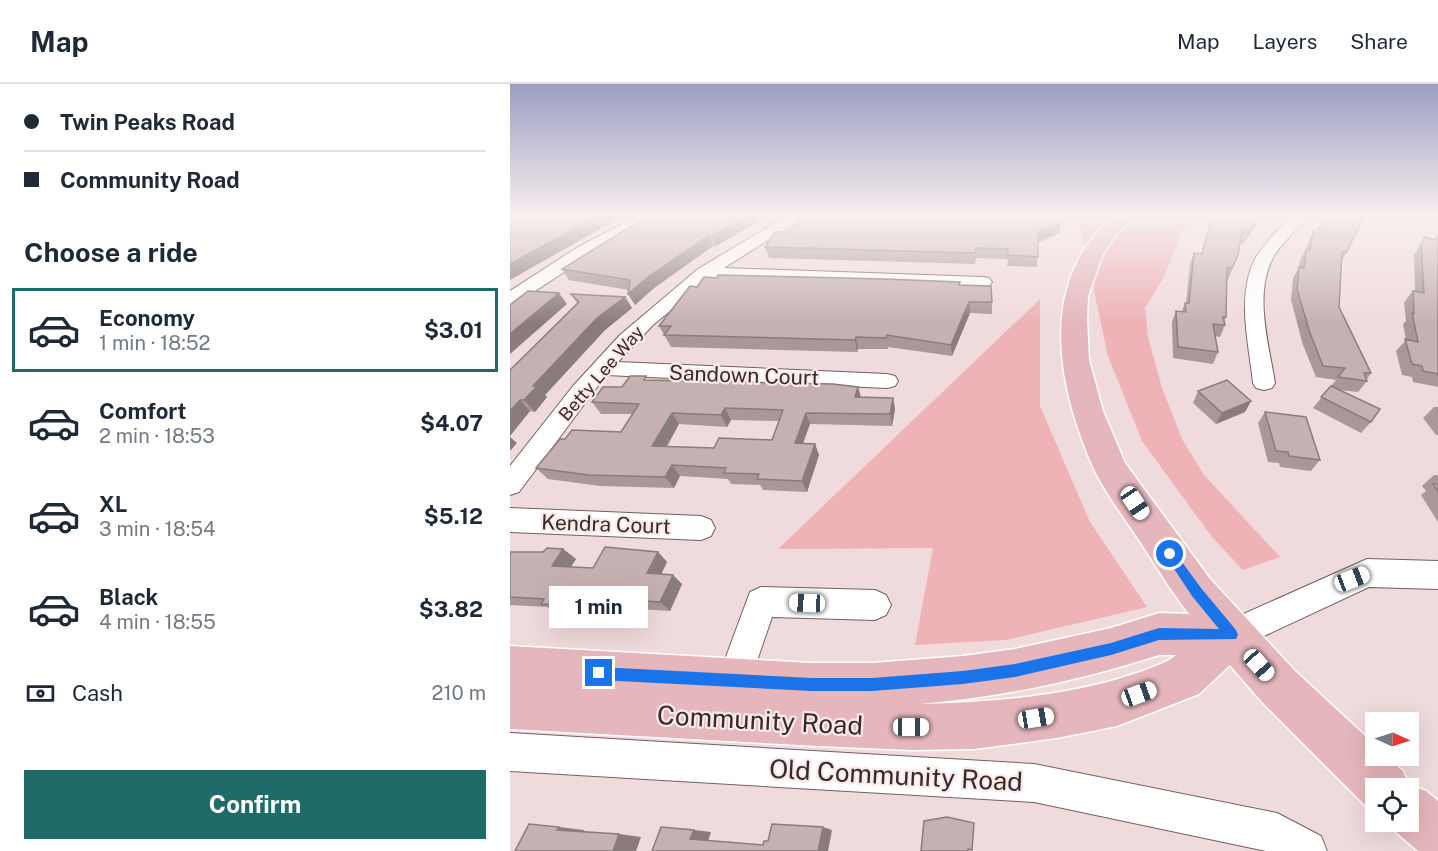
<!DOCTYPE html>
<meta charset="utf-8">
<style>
:root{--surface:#fff;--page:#f6f6f7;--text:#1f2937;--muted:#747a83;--line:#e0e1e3;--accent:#1f6b6a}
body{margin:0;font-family:"Public Sans",sans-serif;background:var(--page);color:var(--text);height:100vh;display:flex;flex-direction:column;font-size:22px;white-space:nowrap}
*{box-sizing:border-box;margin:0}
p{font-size:20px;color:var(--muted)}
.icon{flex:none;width:33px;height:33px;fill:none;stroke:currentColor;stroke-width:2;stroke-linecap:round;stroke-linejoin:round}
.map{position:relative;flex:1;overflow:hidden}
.side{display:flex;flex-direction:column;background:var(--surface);width:510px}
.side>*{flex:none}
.hud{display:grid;align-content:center;height:132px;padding:0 24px;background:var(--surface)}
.needle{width:39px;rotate:93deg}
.controls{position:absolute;left:855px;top:628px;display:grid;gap:12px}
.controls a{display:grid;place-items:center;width:54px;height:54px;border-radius:0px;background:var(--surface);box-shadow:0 6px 24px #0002;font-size:30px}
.end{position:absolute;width:27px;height:27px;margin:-14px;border:8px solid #1a73e8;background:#fff;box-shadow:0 0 0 3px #fff}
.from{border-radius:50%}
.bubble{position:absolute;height:42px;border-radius:0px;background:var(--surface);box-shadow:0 6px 24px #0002;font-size:20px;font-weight:700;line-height:42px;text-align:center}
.car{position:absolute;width:18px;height:36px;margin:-18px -9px;border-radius:8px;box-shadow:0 0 4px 2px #0007;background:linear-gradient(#fff 24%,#345 0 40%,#fff 0 76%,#345 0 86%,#fff 0)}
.hud b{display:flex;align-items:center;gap:21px;height:57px;font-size:22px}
.hud b+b{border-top:2px solid var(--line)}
.hud i{width:15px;height:15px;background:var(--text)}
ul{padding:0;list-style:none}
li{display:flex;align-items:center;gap:18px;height:84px;margin:0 12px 9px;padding:0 12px;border:3px solid transparent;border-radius:0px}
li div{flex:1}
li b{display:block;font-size:22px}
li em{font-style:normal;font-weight:700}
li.selected{border-color:var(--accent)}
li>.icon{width:54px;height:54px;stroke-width:1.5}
h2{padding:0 24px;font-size:27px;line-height:72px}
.pay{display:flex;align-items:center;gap:15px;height:66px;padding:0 24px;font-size:22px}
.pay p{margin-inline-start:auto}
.button{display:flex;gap:12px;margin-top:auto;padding:12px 24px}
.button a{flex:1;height:69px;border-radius:0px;background:var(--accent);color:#fff;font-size:24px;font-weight:700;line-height:69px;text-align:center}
header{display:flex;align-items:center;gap:36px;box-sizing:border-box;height:84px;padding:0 30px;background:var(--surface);border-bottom:2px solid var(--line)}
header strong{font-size:28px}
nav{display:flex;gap:33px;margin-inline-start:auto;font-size:21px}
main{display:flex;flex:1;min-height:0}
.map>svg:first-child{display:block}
.green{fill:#eeb2b7}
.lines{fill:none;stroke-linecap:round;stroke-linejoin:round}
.minor-casing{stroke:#725f61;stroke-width:2}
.major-casing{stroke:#fff;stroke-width:3}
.minor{fill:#fff;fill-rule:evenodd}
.major{fill:#e5b7bc;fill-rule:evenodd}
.wall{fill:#a99899;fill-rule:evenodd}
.shaded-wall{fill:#8a7c7d}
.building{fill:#c5b1b2;stroke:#8a7c7d;stroke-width:1.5;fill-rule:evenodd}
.route{fill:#1a73e8}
.labels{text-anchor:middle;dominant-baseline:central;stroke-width:4.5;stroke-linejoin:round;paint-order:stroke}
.far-street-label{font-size:18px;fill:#342c2c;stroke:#fee8e9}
.street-label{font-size:21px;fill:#342c2c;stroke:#fee8e9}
.near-street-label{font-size:26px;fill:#342c2c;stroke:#fee8e9}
</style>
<header>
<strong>Map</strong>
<nav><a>Map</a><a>Layers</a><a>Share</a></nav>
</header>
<main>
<section class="side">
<div class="hud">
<b><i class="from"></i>Twin Peaks Road</b>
<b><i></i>Community Road</b>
</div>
<h2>Choose a ride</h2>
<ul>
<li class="selected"><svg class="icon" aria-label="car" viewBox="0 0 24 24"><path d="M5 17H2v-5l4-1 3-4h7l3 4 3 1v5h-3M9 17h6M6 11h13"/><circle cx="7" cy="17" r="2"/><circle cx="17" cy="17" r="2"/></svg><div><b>Economy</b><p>1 min · 18:52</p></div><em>$3.01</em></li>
<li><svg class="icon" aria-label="car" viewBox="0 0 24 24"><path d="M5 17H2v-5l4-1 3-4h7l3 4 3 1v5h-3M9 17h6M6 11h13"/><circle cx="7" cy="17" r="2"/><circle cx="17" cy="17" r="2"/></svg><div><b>Comfort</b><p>2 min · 18:53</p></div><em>$4.07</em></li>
<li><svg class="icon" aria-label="car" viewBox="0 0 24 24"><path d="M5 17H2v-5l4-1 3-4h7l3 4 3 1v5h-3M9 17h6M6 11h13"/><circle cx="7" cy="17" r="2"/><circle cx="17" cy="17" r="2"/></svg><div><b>XL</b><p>3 min · 18:54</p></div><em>$5.12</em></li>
<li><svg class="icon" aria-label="car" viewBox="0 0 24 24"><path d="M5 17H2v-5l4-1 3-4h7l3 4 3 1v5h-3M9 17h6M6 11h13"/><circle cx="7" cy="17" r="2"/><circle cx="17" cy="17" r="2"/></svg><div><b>Black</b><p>4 min · 18:55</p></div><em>$3.82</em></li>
</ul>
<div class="pay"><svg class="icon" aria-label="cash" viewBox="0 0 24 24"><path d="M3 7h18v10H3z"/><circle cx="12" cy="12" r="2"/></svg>Cash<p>210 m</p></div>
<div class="button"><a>Confirm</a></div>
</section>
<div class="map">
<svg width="928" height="767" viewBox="0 0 928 767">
<rect width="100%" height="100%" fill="#f0dbdc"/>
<path class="green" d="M568 133H687L672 148 654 193 635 224 638 253 652 304 672 355 694 391 770 473 733 486 702 453 632 357 598 272Z
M530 215V322L580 438 637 523 496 556 405 561 423 464 268 465Z"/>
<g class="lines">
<defs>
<path id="minor" d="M126 133H145L80 171 7 219 0 221V207L68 163Z
M275 133H294L214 184 473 193 479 194 482 198 479 202 473 203 200 194 143 241 108 278 377 290 385 292 388 297 385 302 377 304 96 291 9 408 0 411V382L63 302 110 251 188 185Z
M781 133H797C787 147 773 157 764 172 743 209 759 260 765 299L762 304 754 306 746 304 743 299C739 260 726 212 745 175 754 159 768 146 781 133Z
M0 424 191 432 201 436 205 444 201 452 191 456 0 448Z
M857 475 928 477V505L859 503 722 567 711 562 706 551 711 540Z
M251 503 365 506 376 511 381 521 376 531 365 536 262 533 236 609 224 614 212 609 207 597 240 508Z
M0 649 524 680 767 729 811 752 817 767H756L524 718 0 687Z"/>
<path id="major" d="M603 133H625L607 150 593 170 578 212 577 235 579 276 593 327 615 379 700 495 785 587 866 662V672H876L893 687 898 700 916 707 928 717V767H908L880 743 878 738H898V705H866V726L857 723 753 619 720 581 689 610 607 642 547 654 464 665 401 666 307 662 0 645V562L302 579H362L453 572 505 565 601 544 649 529 679 530C662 508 648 485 633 462 617 437 597 412 584 385 548 304 526 198 603 133ZM649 571H666C657 579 645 582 633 587 563 612 484 618 410 620 492 613 571 596 649 571Z"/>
</defs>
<use href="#minor" class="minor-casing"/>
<use href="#major" class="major-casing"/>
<use href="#minor" class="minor"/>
<use href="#major" class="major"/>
</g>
<path class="wall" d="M255 133 206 162H203L144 204 125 221 119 206 59 196 52 185Z
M749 133 745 142 733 160 730 159 728 171 718 196 717 195 716 233 714 237 715 241 710 253 705 252 708 268 703 280 663 274 662 238 666 227H672L675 219H676L680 180 684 169 691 170 699 143 711 135Z
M279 148 549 149 528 158 527 183 497 182 498 175 466 174 465 180 259 174 255 163Z
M803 148 836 169 831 178 829 223 861 289 857 295V297L848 308 829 306 861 338 851 349 803 324 826 296 806 293 793 261 781 216 783 194 789 183 790 176 796 165H797L798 159Z
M928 152V303L903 298 902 293 892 291 886 267 896 256 893 240 896 237 894 218 903 207H905L904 171 915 153 924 156Z
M450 198V201L482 218V230L460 229 442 272 378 263V265H348L347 268 161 263 149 242Z
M61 210 115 213 122 224 95 246 35 311 37 313 25 328 20 327 0 352V286L67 219Z
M138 296 348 303 351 313 383 314 385 325 382 342 300 340 293 359 305 360 309 371 297 408 253 406 250 401 221 400 218 395 170 392 164 404 90 402 38 395 26 384 55 355 111 348 122 330H91L82 318 112 303ZM221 336 269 337 262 356 204 364 157 363 169 340 217 343Z
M688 307 741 317 735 328 706 340 683 319Z
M924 323H928V351H926L913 334Z
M755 328 810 376 801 387 770 383 769 379 758 378 748 339Z
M924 391H928V438L911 411 916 407 912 402Z
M53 465 66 475 61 483 83 484 148 468 157 478 151 490 172 500 160 527 70 521 66 529 45 528 37 523 0 521V468H33Z"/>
<path class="shaded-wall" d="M86 133H111L0 196V180Z
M234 133H255L206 162 202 152Z
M749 133 745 142 733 160 738 149Z
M551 139 549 149 527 159 528 148Z
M199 151 203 162 144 204 125 221 118 210 138 193Z
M49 209 57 220 0 270V250Z
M115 213 122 224 95 246 35 311 37 313 25 328 14 316 23 302 87 234Z
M459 218 460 229 442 272 441 261Z
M346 253 348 265 347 268 345 256Z
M348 303 351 314 345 313Z
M383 314 385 325 382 342 380 330Z
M10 316 20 327 0 352V327Z
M741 317 735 328 706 340 712 329Z
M215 324 221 336 217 343 211 331Z
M162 329 169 340 150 373 142 362Z
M296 329 300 340 289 370 285 359Z
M0 353 7 359 0 367Z
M305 360 309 371 297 408 292 397Z
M162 381 170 392 164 404 155 393Z
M53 465 66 475 55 492 42 482Z
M148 468 157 478 147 499 137 489Z
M163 491 172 500 160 527 150 518Z
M57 512 70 521 66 529 52 521Z
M49 743 74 746 73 749 47 746Z
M313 743 322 746 318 767H308Z
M184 746 201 748 198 757 180 755Z
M109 750 131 753 126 767H103Z"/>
<path class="building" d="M0 133H86L0 180Z
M136 133H234L202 152 199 151 138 193 118 210 120 196 52 185Z
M294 133H475L482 134 539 133 551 139 528 148V173L498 171V165L466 164 465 169 255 163 265 148H279Z
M713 133H749L738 149 732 147 728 171 722 184 717 183 716 233H713L715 241 703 240 708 268 668 263 666 227 676 228 675 219H679L684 169 692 170 699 143 706 134 711 135Z
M821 133H854L836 169 832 168 829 223 861 289H854L857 297 828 293 835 284 813 282 800 249 787 205 789 183 794 184 796 165 800 166 803 148 806 149 815 134 820 135Z
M928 152V290L913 287 912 282 902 280 895 255 908 258 902 229 904 230 903 207 914 209 911 160 915 153 924 156Z
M208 191 374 195 450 198 449 201 481 202 482 218H459L441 261 377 251 376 254 346 253 345 256 154 251 161 242H149L180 202 187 203 194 193 207 194Z
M18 207 49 209 0 250V221Z
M61 210 115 213 87 234 23 302H27L14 316H10L0 327V286L69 218Z
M120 292H136L134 296 323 300 348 303 345 313 383 314 380 330 296 329 285 359 305 360 292 397 247 395 249 390 214 389 216 384 162 381 155 393 79 391 26 384 50 355H55L62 346 111 348 129 320 82 318 93 303H112ZM215 324 273 326 262 356 209 354 204 364 142 362 162 329 211 331Z
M717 296 741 317 712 329 688 307Z
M821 302 870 325 861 338 811 313Z
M755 328 796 333 810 376 779 372 778 368 766 367Z
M923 400H928V407Z
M95 463 148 468 137 489 163 491 150 518 57 512 52 521 31 520 34 515 0 513V468H33L37 464 53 465 42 482 83 484Z
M437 733 464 739 462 766 458 765V767H411L414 737Z
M19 740 49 743 47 746 109 750 103 767H5Z
M262 740 313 743 308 767H142L151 743 184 746 180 755 253 761 254 757H258Z"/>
<linearGradient id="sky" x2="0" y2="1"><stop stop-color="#9b9ec1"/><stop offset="0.55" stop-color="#f8efef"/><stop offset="1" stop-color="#f8efef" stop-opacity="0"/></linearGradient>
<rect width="928" height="240" fill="url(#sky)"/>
<path class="route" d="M660 465 664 467 691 504 726 546 728 551 726 555 649 556 601 571 505 593 453 600 362 607H302L89 596 85 594 83 589 85 584 89 583 302 594H362L453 587 505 580 601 559 649 544 709 545 682 512 657 474V467Z"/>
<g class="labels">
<g class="far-street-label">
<text transform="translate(91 289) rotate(-49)">Betty Lee Way</text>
</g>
<g class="street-label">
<text transform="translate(234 291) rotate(2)">Sandown Court</text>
<text transform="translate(96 440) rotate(2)">Kendra Court</text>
</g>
<g class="near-street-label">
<text transform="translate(250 636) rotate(3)">Community Road</text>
<text transform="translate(386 691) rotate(3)">Old Community Road</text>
</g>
</g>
</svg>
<div class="controls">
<a><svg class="needle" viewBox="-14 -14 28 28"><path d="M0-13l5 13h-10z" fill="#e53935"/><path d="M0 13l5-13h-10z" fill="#747a83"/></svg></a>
<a><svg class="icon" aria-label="locate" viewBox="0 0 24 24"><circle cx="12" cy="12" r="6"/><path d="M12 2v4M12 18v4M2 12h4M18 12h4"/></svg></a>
</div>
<i class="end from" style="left:660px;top:470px"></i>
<i class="end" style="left:89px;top:589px"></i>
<div class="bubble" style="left:39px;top:502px;width:99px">1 min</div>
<i class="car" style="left:625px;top:419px;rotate:146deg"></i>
<i class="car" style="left:842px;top:495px;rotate:69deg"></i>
<i class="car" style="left:297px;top:519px;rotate:272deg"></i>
<i class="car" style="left:749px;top:581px;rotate:138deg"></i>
<i class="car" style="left:629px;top:610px;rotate:70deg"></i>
<i class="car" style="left:526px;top:634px;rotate:81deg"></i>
<i class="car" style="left:401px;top:643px;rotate:90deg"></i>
</div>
</main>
